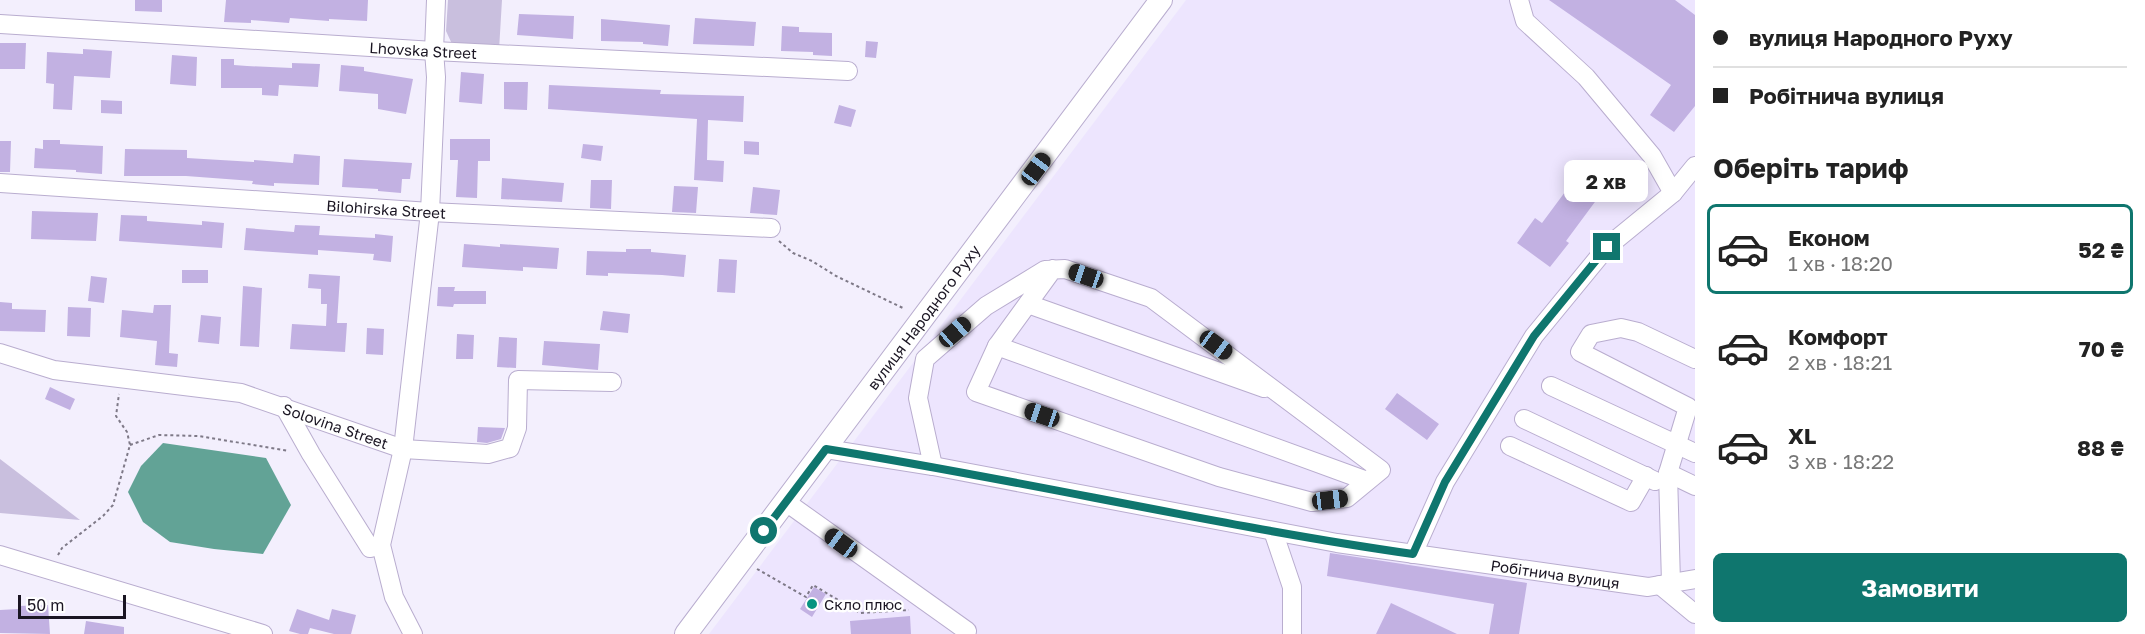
<!DOCTYPE html>
<html lang="uk">
<meta charset="utf-8">
<style>
:root{--surface:#fff;--page:#f6f6f6;--text:#222;--muted:#767676;--line:#e0e0e0;--accent:#0f766e}
body{margin:0;font-family:"Golos Text",sans-serif;background:var(--page);color:var(--text);height:100vh;display:flex;flex-direction:column;font-size:22px;white-space:nowrap}
*{box-sizing:border-box;margin:0}
p{font-size:20px;color:var(--muted)}
.icon{flex:none;width:33px;height:33px;fill:none;stroke:currentColor;stroke-width:2;stroke-linecap:round;stroke-linejoin:round}
.map{position:relative;flex:1;overflow:hidden}
.details{display:flex;flex-direction:column;background:var(--surface);width:450px}
.details>*{flex:none}
.hud{display:grid;align-content:center;height:132px;padding:0 18px;background:var(--surface)}
.scale{position:absolute;left:18px;bottom:15px;width:108px;box-sizing:border-box;padding-left:6px;border:3px solid #1a1522;border-top:0;font-size:16px;line-height:21px;white-space:nowrap;color:#1a1522;-webkit-text-stroke:4px #fff;paint-order:stroke}
.end{position:absolute;width:27px;height:27px;margin:-14px;border:8px solid #0f766e;background:#fff;box-shadow:0 0 0 3px #fff}
.from{border-radius:50%}
.bubble{position:absolute;height:42px;border-radius:9px;background:var(--surface);box-shadow:0 3px 15px #0003;font-size:20px;font-weight:700;line-height:42px;text-align:center}
.car{position:absolute;width:18px;height:36px;margin:-18px -9px;border-radius:8px;box-shadow:0 0 4px 2px #0007;background:linear-gradient(#222 24%,#8ab4d8 0 40%,#222 0 76%,#8ab4d8 0 86%,#222 0)}
.hud b{display:flex;align-items:center;gap:21px;height:57px;font-size:22px}
.hud b+b{border-top:2px solid var(--line)}
.hud i{width:15px;height:15px;background:var(--text)}
ul{padding:0;list-style:none}
li{display:flex;align-items:center;gap:18px;height:90px;margin:0 12px 9px;padding:0 6px;border:3px solid transparent;border-radius:9px}
li div{flex:1}
li b{display:block;font-size:22px}
li em{font-style:normal;font-weight:700}
li.on{border-color:var(--accent)}
li>.icon{width:54px;height:54px;stroke-width:1.5}
h2{padding:0 18px;font-size:27px;line-height:72px}
.action{display:flex;gap:12px;margin-top:auto;padding:12px 18px}
.action a{flex:1;height:69px;border-radius:9px;background:var(--accent);color:#fff;font-size:24px;font-weight:700;line-height:69px;text-align:center}
main{display:flex;flex:1;min-height:0}
.map>svg:first-child{display:block}
.built{fill:#ede5fe}
.green{fill:#c9bfde}
.water{fill:#62a396}
.building{fill:#c2b1e2}
.lines{fill:none;stroke-linecap:round;stroke-linejoin:round}
.minor-casing{stroke:#b9adcf;stroke-width:20}
.major-casing{stroke:#b9adcf;stroke-width:24}
.path{stroke:#7e7987;stroke-width:2;stroke-dasharray:3 3;stroke-linecap:butt}
.minor{stroke:#fff;stroke-width:18}
.major{stroke:#fff;stroke-width:22}
.route{stroke:#0f766e;stroke-width:8}
.poi-dot{fill:#069481;stroke:#fff;stroke-width:2}
.labels{text-anchor:middle;dominant-baseline:central;stroke-width:4.5;stroke-linejoin:round;paint-order:stroke}
.street-label{font-size:15px;fill:#1a1522;stroke:#fff}
.poi-label{font-size:15px;fill:#1a1522;stroke:#fff;text-anchor:start}
</style>
<main>
<div class="map">
<svg width="1695" height="634" viewBox="0 0 1695 634">
<rect width="100%" height="100%" fill="#f3effd"/>
<path class="built" d="M1186 0H1695V634H709Z"/>
<path class="green" d="M448 0H502L499 50 452 44 446 31Z
M0 459 80 520 0 513Z"/>
<path class="water" d="M163 443 266 458 291 505 263 554 214 549 170 542 143 522 128 492 141 466Z"/>
<path class="building" d="M135 0H162V12L135 11Z
M226 0H368L367 21 329 19V21L290 18 289 23 251 20V23L224 22Z
M1549 0H1675L1695 15V106L1674 132 1650 115 1671 85Z
M519 14 574 16 573 39 517 35Z
M695 18 756 22 754 46 693 44Z
M601 19 670 25 668 46 643 44V42L601 41Z
M782 26 799 27V32L832 33V56L813 55V52L781 51Z
M866 41 878 42 876 58 865 57Z
M0 43H26L25 69H0Z
M83 49 112 51 110 78 74 76 72 110 53 109 54 84 46 83 47 52 83 54Z
M172 55 197 57 196 86 170 84Z
M221 59H234V65L247 66 292 68V63L320 64 318 87 279 85 278 96 262 95V88H221Z
M341 65 364 67V71L413 79 406 114 378 109V94L339 91Z
M461 72 484 74 482 104 459 102Z
M504 82H528L527 110 504 109Z
M549 85 661 90 660 94 744 96 743 122 708 120 707 160 724 161 723 182 694 180 697 119 548 109Z
M101 100 122 101V114L101 113Z
M839 105 856 110 851 127 834 123Z
M450 139H490V161H478L477 198 456 197 458 160H450Z
M43 140H60V144L103 146 102 174 76 172V170L34 168 35 148 43 149Z
M0 141H11L10 172H0Z
M744 141 759 142V155L744 154Z
M583 144 603 146 601 161 581 158Z
M125 149 187 150V158L254 162V160L293 163 294 154 320 156 319 185 274 183V186L252 184 253 181 186 176H124Z
M344 159 412 163 410 179H402L401 193 378 191V189L342 187Z
M1582 169 1606 187 1566 241 1569 243 1550 267 1517 243 1535 218 1542 223Z
M502 178 564 183 562 202 501 199Z
M591 180H612L611 209 590 208Z
M674 186 698 187 696 213 672 212Z
M753 187 780 190 777 215 750 213Z
M32 211 98 213 96 241 31 239Z
M121 215 147 216V221L202 225V221L224 223 222 248 119 241Z
M295 225 320 226 319 235 375 238V234L393 236 391 262 373 260 374 254 318 250V255L244 250 246 228 294 232Z
M464 244 500 247V244L559 248 557 269 523 267V271L462 267Z
M626 249H651V252L686 255 684 277 662 275 608 273V276L586 275 587 251 626 252Z
M719 259 737 260 735 293 717 292Z
M182 270H208V283H182Z
M309 274 340 276 337 323H347L345 352 290 349 292 324 326 326 327 304H321V289L308 288Z
M91 276 107 278 104 303 88 301Z
M243 286 262 288 259 347 240 346Z
M438 287H455L454 291H486V304H454L453 307 437 306Z
M0 302 12 303V309L46 310 45 332 0 331Z
M154 305H171L169 353 178 354 177 367 155 365 157 341 120 337 122 310 153 313Z
M68 307 91 308 90 337 67 336Z
M603 311 630 314 628 333 600 330Z
M201 315 221 317 219 344 198 342Z
M367 328 384 329 383 355 366 354Z
M457 334 474 335 473 359H456Z
M499 337 517 338 516 368 497 367Z
M544 341 600 344 598 370 542 365Z
M50 387 75 399 70 410 45 399Z
M1397 393 1439 424 1427 440 1385 409Z
M478 427 505 428 501 439 487 443 477 442Z
M1330 553 1527 583 1519 634H1489L1494 604 1327 576Z
M814 587 826 594 812 617 800 609Z
M1391 603 1457 634H1376Z
M48 605 50 634 0 633V610L18 609V606Z
M297 609 329 620 332 609 356 615 351 634H334L310 628 308 634H300L289 631Z
M910 616 911 634H851L850 621Z
M86 621 124 627V634H84Z"/>
<g class="lines">
<defs>
<g id="minor">
<path d="M1519 0 1525 21 1586 77 1652 156 1673 193"/>
<path id="s1" d="M0 24 434 51 848 71"/>
<path id="s2" d="M0 183 430 212 771 228"/>
<path d="M1028 304 1264 388"/>
<path d="M997 346 1367 481"/>
<path id="s3" d="M0 353 54 370 241 393 403 449 488 454 510 448 517 428 518 380 612 382"/>
<path d="M1551 386 1695 453"/>
<path d="M284 406 311 454 370 548 381 545"/>
<path d="M1524 419 1655 481"/>
<path d="M1510 446 1631 502 1646 476"/>
<path id="s4" d="M826 449 933 466 1337 543 1648 587 1695 579"/>
<path d="M933 466 918 398 925 359 986 306 1045 270 1065 269 1151 298 1381 470 1347 498 1312 502 1219 477 976 392 997 346 1053 269"/>
<path d="M1668 473 1695 486"/>
<path d="M786 502 967 631"/>
<path d="M1273 531 1292 587V634"/>
<path d="M1413 554 1445 482 1534 336 1607 247 1673 193 1695 166"/>
<path d="M0 555 263 634"/>
<path d="M1671 583 1668 473 1688 407 1580 352 1591 334 1621 328 1638 332 1695 359"/>
<path d="M1660 585 1695 614"/>
<path d="M413 634 394 597 381 545 403 449 430 212 436 77 434 51 436 0"/>
</g>
<g id="major">
<path id="s5" d="M686 634 1161 0"/>
</g>
</defs>
<use href="#minor" class="minor-casing"/>
<use href="#major" class="major-casing"/>
<path class="path" d="M779 241 793 253 812 261 836 276 905 309
M130 445 159 435 199 436 289 451
M58 555 62 548 103 516 113 505 130 445 127 432 116 416 119 394
M757 569 806 597 813 585 860 613 909 610"/>
<use href="#minor" class="minor"/>
<use href="#major" class="major"/>
</g>
<g class="lines">
<path class="route" d="M764 531 826 449C1022 480 1217 526 1413 554L1445 482 1534 336 1607 247"/>
</g>
<circle class="poi-dot" cx="812" cy="604" r="6"/>
<g class="labels">
<g class="street-label">
<text stroke="none"><textPath href="#s1" startOffset="424">Lhovska Street</textPath></text>
<text stroke="none"><textPath href="#s2" startOffset="387">Bilohirska Street</textPath></text>
<text stroke="none"><textPath href="#s5" startOffset="396">вулиця Народного Руху</textPath></text>
<text stroke="none"><textPath href="#s3" startOffset="345">Solovina Street</textPath></text>
<text stroke="none"><textPath href="#s4" startOffset="740">Робітнича вулиця</textPath></text>
</g>
<g class="poi-label">
<text x="824" y="604">Скло плюс</text>
</g>
</g>
</svg>
<div class="scale">50 m</div>
<i class="end from" style="left:764px;top:531px"></i>
<i class="end" style="left:1607px;top:247px"></i>
<div class="bubble" style="left:1564px;top:160px;width:84px">2 хв</div>
<i class="car" style="left:1036px;top:169px;rotate:37deg"></i>
<i class="car" style="left:1086px;top:276px;rotate:289deg"></i>
<i class="car" style="left:955px;top:332px;rotate:49deg"></i>
<i class="car" style="left:1216px;top:345px;rotate:126deg"></i>
<i class="car" style="left:1042px;top:415px;rotate:289deg"></i>
<i class="car" style="left:1330px;top:500px;rotate:83deg"></i>
<i class="car" style="left:841px;top:543px;rotate:306deg"></i>
</div>
<section class="details">
<div class="hud">
<b><i class="from"></i>вулиця Народного Руху</b>
<b><i></i>Робітнича вулиця</b>
</div>
<h2>Оберіть тариф</h2>
<ul>
<li class="on"><svg class="icon" aria-label="car" viewBox="0 0 24 24"><path d="M5 17H2v-5l4-1 3-4h7l3 4 3 1v5h-3M9 17h6M6 11h13"/><circle cx="7" cy="17" r="2"/><circle cx="17" cy="17" r="2"/></svg><div><b>Економ</b><p>1 хв · 18:20</p></div><em>52 ₴</em></li>
<li><svg class="icon" aria-label="car" viewBox="0 0 24 24"><path d="M5 17H2v-5l4-1 3-4h7l3 4 3 1v5h-3M9 17h6M6 11h13"/><circle cx="7" cy="17" r="2"/><circle cx="17" cy="17" r="2"/></svg><div><b>Комфорт</b><p>2 хв · 18:21</p></div><em>70 ₴</em></li>
<li><svg class="icon" aria-label="car" viewBox="0 0 24 24"><path d="M5 17H2v-5l4-1 3-4h7l3 4 3 1v5h-3M9 17h6M6 11h13"/><circle cx="7" cy="17" r="2"/><circle cx="17" cy="17" r="2"/></svg><div><b>XL</b><p>3 хв · 18:22</p></div><em>88 ₴</em></li>
</ul>
<div class="action"><a>Замовити</a></div>
</section>
</main>
